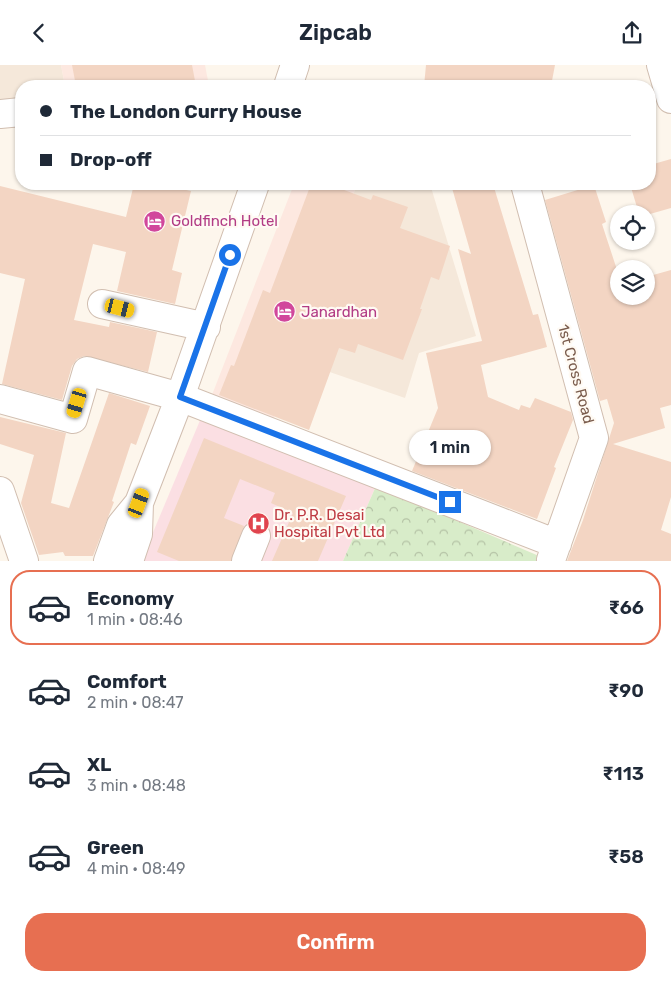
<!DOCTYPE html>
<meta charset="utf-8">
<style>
:root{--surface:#fff;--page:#f6f6f7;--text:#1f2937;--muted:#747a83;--line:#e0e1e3;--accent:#e76f51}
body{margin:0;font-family:Rubik,sans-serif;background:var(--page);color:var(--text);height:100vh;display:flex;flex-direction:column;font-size:19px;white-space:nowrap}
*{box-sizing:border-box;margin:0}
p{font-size:16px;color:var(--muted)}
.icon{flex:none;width:28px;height:28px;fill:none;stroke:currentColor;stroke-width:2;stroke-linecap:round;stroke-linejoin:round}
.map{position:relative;height:496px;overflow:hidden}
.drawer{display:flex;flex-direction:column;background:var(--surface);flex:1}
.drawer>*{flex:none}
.top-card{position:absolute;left:15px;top:15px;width:641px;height:110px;border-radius:20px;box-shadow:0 1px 4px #0004;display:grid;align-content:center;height:110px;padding:0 25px;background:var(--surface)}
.controls{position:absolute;left:610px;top:140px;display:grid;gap:10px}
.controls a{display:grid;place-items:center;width:45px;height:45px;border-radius:50%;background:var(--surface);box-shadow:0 1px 4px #0004;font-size:25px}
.end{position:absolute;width:22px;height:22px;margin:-11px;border:6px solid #1a73e8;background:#fff;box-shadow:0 0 0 2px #fff}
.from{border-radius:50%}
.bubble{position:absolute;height:35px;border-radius:18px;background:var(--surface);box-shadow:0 1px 4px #0004;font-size:16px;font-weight:600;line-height:35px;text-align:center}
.car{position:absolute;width:15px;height:30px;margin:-15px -8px;border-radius:6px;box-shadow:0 0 4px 1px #0007;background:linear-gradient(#f5c518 24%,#345 0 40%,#f5c518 0 76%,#345 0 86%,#f5c518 0)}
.top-card b{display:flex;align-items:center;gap:18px;height:48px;font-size:19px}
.top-card b+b{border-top:1px solid var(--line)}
.top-card i{width:12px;height:12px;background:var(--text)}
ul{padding:9px 0 0;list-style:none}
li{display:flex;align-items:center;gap:15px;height:75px;margin:0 10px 8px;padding:0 15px;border:2px solid transparent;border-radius:20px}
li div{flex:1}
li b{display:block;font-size:19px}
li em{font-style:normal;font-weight:600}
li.on{border-color:var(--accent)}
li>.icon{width:45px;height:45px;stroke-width:1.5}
.action{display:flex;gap:10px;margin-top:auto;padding:10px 25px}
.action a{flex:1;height:58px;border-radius:20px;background:var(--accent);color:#fff;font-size:20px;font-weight:600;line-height:58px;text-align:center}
header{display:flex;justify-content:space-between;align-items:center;height:65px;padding:0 25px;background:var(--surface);font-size:22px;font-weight:600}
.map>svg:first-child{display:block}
.residential{fill:#f5e8da}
.commercial{fill:#fde8e0}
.medical{fill:#fbdfe3}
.forest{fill:url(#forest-crowns)}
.building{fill:#f3d5c3}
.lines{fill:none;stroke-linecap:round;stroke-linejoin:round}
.minor-casing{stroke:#d1beb0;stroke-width:30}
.minor{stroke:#fff;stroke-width:28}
.route{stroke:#1a73e8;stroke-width:6}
.labels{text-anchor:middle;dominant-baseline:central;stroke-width:4.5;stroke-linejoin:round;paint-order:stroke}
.hotel-label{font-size:15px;fill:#b23c85;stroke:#fffaf3;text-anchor:start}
.street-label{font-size:15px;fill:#7a5c4d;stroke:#fffaf3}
.health-label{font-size:15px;fill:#be3a42;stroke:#fffaf3;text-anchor:start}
</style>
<header><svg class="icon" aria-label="back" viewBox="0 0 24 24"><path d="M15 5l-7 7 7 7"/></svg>Zipcab<svg class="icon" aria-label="share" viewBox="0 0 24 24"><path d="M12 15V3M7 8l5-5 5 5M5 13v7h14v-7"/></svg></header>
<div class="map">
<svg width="671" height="496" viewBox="0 0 671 496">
<defs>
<pattern id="forest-crowns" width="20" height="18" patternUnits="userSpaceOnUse" patternTransform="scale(1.25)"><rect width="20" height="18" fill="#d8ecc9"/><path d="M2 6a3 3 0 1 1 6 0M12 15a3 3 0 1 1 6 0" fill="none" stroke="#b4c2a5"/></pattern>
</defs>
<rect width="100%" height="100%" fill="#fdf6ec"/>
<path class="residential" d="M0 0H61L65 21H21V34L0 36Z
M357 119H430L476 271 419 288 405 333 295 295Z"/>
<path class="commercial" d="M61 0H205L209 21H65Z
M294 119H357L271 361 210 335Z"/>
<path class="medical" d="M201 353 376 421 343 496H141Z"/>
<path class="forest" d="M376 421 539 491 537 496H343Z"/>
<path class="building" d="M72 0H192L196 21H76Z
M426 0H555L551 21H424Z
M671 94V143L650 149H639L630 119H650V100Z
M134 119H158L191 126 172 205 182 208 175 239 117 226 126 187 93 179 74 255 109 262 110 257 157 267 148 307 84 291 77 294 72 301 62 335 2 319 25 214 0 208V121L126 152Z
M311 119H328L371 135 373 130 408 142 400 163 450 181 439 215 431 212 420 244H422L403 295 358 279 355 288 339 283 309 365 219 330 231 300 234 301 263 225 270 228Z
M468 119H493L533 250 538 249 547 282 481 300 488 332 519 345 521 340 530 343 535 333 571 347 573 355 554 402 556 403 537 454 412 406 438 343 426 288 482 276 458 184 471 189 452 123Z
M594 120 606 157 602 159 619 211V231H646V212L671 205V340L660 343 665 363 613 379 671 397V432L661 465 671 469V496H567L583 455 614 358 607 334 600 336 545 135Z
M109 328 150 341 136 380 131 378 112 436 114 437 93 491H65L63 487 39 490 21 438 34 390 0 379V352L66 368 51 438 69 443Z
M204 373 346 431 318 496H272L293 448 271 438 275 428 240 414 224 453 244 461 231 496H179L157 487Z"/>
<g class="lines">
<defs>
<path id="minor" d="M661 0 671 34
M288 21 295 0
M0 49 21 47
M525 119 594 373 551 495
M102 239 206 262
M0 334 73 354 87 306 180 332 557 479
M0 426 24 496
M108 496 121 460 139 438 180 332 255 119
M129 496 138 469 139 438
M246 496 256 471"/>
</defs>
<use href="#minor" class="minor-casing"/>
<use href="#minor" class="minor"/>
</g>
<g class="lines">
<path class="route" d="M230 190 180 332 450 437"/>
</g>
<defs>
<symbol id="hotel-disc" viewBox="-11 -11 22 22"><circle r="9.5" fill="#d1479c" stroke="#fffaf3"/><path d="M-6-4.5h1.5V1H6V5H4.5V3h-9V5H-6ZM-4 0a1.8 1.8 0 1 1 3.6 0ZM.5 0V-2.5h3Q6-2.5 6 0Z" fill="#fff"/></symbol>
<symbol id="hospital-disc" viewBox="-11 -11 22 22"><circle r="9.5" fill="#e0444e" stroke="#fffaf3"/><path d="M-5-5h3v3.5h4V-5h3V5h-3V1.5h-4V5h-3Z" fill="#fff"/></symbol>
</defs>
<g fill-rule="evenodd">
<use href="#hotel-disc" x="142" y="144" width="25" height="25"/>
<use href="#hotel-disc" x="272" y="234" width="25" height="25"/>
<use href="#hospital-disc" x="246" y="446" width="25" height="25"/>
</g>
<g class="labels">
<g class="hotel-label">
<text x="171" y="156">Goldfinch Hotel</text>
<text x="301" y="247">Janardhan</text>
</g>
<g class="street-label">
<text transform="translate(576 309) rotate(75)">1st Cross Road</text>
</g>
<g class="health-label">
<text x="274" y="450">Dr. P.R. Desai<tspan x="274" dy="17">Hospital Pvt Ltd</tspan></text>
</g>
</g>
</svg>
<div class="controls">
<a><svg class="icon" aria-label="locate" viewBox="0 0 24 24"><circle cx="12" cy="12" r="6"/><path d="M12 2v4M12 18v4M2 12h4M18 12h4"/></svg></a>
<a><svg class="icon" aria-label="layers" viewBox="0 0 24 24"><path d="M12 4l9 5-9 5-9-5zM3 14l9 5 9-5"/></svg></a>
</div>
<i class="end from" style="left:230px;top:190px"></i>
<i class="end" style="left:450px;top:437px"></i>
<div class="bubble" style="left:409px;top:365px;width:82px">1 min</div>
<i class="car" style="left:120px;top:243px;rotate:104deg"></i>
<i class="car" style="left:77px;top:338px;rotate:197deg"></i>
<i class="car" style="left:139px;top:438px;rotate:21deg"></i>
<div class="top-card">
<b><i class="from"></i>The London Curry House</b>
<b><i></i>Drop-off</b>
</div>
</div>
<section class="drawer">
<ul>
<li class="on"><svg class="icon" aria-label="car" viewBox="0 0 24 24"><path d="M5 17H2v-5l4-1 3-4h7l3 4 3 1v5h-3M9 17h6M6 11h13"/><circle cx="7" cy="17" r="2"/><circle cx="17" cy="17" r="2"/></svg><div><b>Economy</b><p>1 min · 08:46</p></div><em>₹66</em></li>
<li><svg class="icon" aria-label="car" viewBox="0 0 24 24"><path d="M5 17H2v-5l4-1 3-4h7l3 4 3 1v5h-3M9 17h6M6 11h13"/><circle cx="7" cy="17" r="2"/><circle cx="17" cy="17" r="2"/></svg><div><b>Comfort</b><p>2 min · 08:47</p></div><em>₹90</em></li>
<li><svg class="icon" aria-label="car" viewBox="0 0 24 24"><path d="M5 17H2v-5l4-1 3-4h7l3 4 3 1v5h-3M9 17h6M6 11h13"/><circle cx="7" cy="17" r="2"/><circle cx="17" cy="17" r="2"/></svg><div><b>XL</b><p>3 min · 08:48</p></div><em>₹113</em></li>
<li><svg class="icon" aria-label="car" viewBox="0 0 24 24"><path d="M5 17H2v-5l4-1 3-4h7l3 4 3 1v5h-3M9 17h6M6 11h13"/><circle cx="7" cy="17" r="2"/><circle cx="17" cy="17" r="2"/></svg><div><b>Green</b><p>4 min · 08:49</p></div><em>₹58</em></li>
</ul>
<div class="action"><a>Confirm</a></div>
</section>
